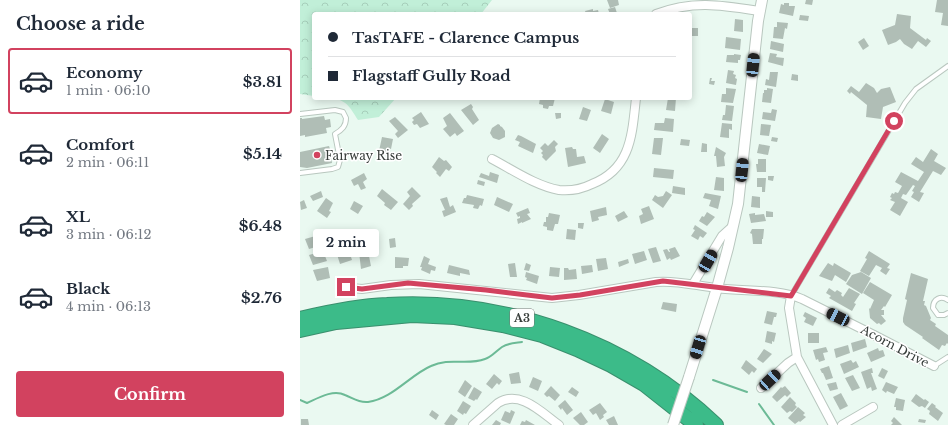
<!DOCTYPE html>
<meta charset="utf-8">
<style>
:root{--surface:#fff;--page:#f2f2f3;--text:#1f2937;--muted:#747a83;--line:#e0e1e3;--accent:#d2425f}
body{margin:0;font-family:"Libre Baskerville",serif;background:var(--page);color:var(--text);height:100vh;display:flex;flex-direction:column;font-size:15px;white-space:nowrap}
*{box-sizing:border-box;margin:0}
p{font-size:13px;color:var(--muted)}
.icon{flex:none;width:22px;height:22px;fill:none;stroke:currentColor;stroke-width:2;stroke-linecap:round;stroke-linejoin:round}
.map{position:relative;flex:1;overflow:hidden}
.panel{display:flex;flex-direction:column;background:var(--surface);width:300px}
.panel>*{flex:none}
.banner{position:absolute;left:12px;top:12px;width:380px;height:88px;border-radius:4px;box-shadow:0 2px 10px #0003;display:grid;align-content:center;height:88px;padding:0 16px;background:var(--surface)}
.end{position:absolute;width:18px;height:18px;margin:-9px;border:5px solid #d2425f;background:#fff;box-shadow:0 0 0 2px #fff}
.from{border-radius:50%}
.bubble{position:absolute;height:28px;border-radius:4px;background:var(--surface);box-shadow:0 2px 10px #0003;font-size:13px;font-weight:700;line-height:28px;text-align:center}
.car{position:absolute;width:12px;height:24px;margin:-12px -6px;border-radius:5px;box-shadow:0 0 3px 1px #0007;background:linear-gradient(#222 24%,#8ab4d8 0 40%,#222 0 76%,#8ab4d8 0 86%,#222 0)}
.banner b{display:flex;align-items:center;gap:14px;height:38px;font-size:15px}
.banner b+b{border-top:1px solid var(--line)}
.banner i{width:10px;height:10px;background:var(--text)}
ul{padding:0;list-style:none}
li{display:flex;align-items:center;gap:12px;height:66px;margin:0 8px 6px;padding:0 8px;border:2px solid transparent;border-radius:4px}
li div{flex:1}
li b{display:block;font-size:15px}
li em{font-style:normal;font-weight:700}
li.current{border-color:var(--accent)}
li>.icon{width:36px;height:36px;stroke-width:1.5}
h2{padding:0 16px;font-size:18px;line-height:48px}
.cta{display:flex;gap:8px;margin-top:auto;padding:8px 16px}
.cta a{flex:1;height:46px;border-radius:4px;background:var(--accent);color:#fff;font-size:16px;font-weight:700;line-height:46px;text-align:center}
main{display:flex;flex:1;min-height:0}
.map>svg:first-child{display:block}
.forest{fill:url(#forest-crowns)}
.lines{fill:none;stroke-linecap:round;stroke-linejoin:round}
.stream{stroke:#6cba96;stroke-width:2}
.building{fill:#b0beb6}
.service-casing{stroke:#b9c7bf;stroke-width:6}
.minor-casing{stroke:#b9c7bf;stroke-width:10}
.tertiary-casing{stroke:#b9c7bf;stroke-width:12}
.motorway-casing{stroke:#3a8f6d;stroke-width:16}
.service{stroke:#fff;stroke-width:4}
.minor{stroke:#fff;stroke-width:8}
.tertiary{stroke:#fff;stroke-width:10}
.motorway{stroke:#3cbb89;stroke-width:14}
.tertiary-bridge-casing{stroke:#b9c7bf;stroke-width:12;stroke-linecap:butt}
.tertiary-bridge{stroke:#fff;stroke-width:10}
.route{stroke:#d2425f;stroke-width:5}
.poi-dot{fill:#d2425f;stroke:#fff;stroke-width:1.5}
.labels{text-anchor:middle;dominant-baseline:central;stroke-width:3;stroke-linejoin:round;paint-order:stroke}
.shield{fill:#fff;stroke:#737775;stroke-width:1}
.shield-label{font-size:11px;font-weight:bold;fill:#373d3a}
.poi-label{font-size:12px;fill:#373d3a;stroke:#fff;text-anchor:start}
.street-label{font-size:12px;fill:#373d3a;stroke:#fff}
</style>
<main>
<section class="panel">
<h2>Choose a ride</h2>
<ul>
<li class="current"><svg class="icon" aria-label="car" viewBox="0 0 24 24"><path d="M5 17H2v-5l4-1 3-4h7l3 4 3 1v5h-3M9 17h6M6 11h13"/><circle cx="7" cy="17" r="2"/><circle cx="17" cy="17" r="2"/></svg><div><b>Economy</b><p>1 min · 06:10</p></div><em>$3.81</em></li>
<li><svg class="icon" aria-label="car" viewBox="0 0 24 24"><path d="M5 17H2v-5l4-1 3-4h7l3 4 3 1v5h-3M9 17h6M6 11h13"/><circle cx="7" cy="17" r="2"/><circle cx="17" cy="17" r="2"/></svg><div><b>Comfort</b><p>2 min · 06:11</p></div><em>$5.14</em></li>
<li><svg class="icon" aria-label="car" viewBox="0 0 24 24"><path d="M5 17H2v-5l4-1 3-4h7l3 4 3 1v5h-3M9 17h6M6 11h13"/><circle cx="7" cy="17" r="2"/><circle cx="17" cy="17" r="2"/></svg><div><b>XL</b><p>3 min · 06:12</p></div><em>$6.48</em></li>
<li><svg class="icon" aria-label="car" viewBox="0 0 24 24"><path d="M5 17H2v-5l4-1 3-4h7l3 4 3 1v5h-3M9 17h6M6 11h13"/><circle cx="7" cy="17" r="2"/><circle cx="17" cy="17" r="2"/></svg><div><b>Black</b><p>4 min · 06:13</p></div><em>$2.76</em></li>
</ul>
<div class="cta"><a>Confirm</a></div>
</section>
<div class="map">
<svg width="648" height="425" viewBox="0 0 648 425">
<defs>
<pattern id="forest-crowns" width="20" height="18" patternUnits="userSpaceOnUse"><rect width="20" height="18" fill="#c1efd8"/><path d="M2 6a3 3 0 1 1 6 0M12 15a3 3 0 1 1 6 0" fill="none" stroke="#a6ceba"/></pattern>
</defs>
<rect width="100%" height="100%" fill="#eaf9f1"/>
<path class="forest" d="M0 0H192L181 14H14V96L0 94Z
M30 98H96L79 117 58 120C49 106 47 100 30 98Z"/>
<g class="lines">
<path class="stream" d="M413 380 447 392
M0 400 7 403C18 398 33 389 45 395 53 398 58 403 68 402 92 399 110 375 131 366 150 357 167 366 185 359 192 357 196 351 202 347 208 343 215 343 222 342
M459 404 474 425"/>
</g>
<path class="building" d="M307 0H318L319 5 310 8Z
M506 0H513L512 5 505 4Z
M637 0H648V26L641 25 643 13 635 12Z
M484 3H489V6H495L493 16 479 13 481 4 484 5Z
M315 7 317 13 310 14 308 9Z
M293 9V11L298 10 299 14H286L285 11Z
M597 14 611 16 610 28 626 40 627 38 631 41 626 47 618 41 612 49 604 44 600 39 596 42 588 45 582 30 595 25Z
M500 15 509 16 508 21 499 20Z
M435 19 443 20V32L434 31Z
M477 22 488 23 487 29 485 28 483 39 473 38 474 27H477Z
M390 26 392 28H398V36H390Z
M426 37 441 39 440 50 425 48Z
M564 38 569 46 563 50 558 42Z
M471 41 484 44 483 52 470 49Z
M470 53 477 54 476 57 484 58 483 66 468 62Z
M434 54 441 55 440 60H438V63L426 62 427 55H434Z
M428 70 434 71 433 74 436 75 435 78 437 79 436 85 426 83Z
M470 72H478L476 87 465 85 466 79 469 80Z
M492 74 498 75V81L491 80Z
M410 78H412L411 81H415L414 85 409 84Z
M566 83 574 88 577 93 581 89 590 87 596 102 583 107 581 119 566 117 567 105 551 92 550 94 547 91 551 86 559 92Z
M426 88 436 89 433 103 421 102 422 94H426Z
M467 88 473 89 471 103 462 102 463 93H464V90H467Z
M240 98H255L253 106H249L248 109 243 108V105L239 104Z
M368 98H376L375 111 366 110Z
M305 99 314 102 311 114 301 111Z
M171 104 173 107 172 109 179 120 173 125 161 110Z
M426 105 434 106 432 121 422 120 423 115H425Z
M283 107 291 110 287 121 279 119Z
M472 109 477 110 475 121 462 119 463 112 471 113Z
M121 112 129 124 120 128 117 124 114 125 112 122 114 120 112 118Z
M150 113 164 131 157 136 155 133 150 137 143 129 147 126 143 118Z
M255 113H261V118L256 119Z
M24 116 25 120 30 119 31 127 26 128 27 133 5 137V135L0 136V118H2V119Z
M95 117 108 130 98 138 95 134 98 131 89 121Z
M365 118 374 119 373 132 354 130 355 123H364Z
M422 123 432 124V130L429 129V138L420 137Z
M198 124 200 125V126L202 127 205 131V137L199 140 193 138 190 133 192 128Z
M461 124 471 125 469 136 460 135Z
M302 134 309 139 300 153 293 148Z
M218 135 221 136 236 144 233 153 218 146 220 142 215 140Z
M82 137 93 139 91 149 88 148 87 153 79 151Z
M472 137 478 138 477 142 471 141Z
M354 138H363L361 155 352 154Z
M381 139 390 140 389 146 380 145Z
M254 140 258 144 255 147 256 151 246 161 242 157 243 155 241 153 243 151 240 148 245 143 248 146Z
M402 143 407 144V152H401Z
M459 144 470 146 468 155 457 153Z
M29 146 31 152H35V158H31L32 163 7 168 0 167V152Z
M272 147 273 149H276L277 157 284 156 286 163 268 167 265 148Z
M416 147 426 153 424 157 425 166 417 167 416 156H414Z
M631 149 638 154 634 161 646 168 641 175 633 171 620 192 624 193 619 202 611 197 614 192 612 191 615 186 613 185 606 195 603 194 601 198 608 202 600 216 590 210 595 202 590 200 592 198 590 197 592 193 594 194 595 192 598 193 602 186 595 182 601 172 618 181 624 172 611 164 616 157 623 162Z
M139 157 144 161 146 160 152 167 149 171 146 169 140 177 136 173 137 172 132 167Z
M458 159H466V172H457L456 164H458Z
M354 168 374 170 373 179 353 177Z
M190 172 199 175 197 183 179 177 181 173 189 176Z
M64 173 67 179 63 182 66 188 61 190 58 184 54 186 51 180Z
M468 176H474L473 181 468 180Z
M416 177 424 178V191L414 190Z
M457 178H466L465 192H462V187H457Z
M178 180 185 182 184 186 177 184Z
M373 186 385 188V195L372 193Z
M112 187 121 196 112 204 113 206 109 210 103 204 110 196 107 192Z
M82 189 98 202 91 210 84 205 85 203 77 196Z
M21 191 23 197 13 201 10 196Z
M366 191 372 195 363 208 352 200 355 195 358 197 363 196Z
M405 193 421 196 418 209 409 206 411 200 403 198Z
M167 195 184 199 182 206 180 205 178 209 173 208 174 205 162 203 164 198H166Z
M452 196 460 197V208L451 207Z
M147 197 150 207 153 205 156 212 144 217 142 211 145 210 140 199Z
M197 197 213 204 209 212 194 205Z
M26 198 33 203 29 211 31 212 27 218 17 211Z
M4 200 7 208 1 210 0 202Z
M54 201 63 206 58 214 50 209Z
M349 206 354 219 341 224 339 216 343 214 341 209Z
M306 207 307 215 298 217 299 220 292 222 290 211Z
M228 208 230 213 227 214 231 219 222 223V222L218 224 217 219 220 218V216L218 217 216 213Z
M324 211 328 217 318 222 315 216Z
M466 211 473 212V217H466Z
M407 212 415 217 407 226 399 221 402 216 404 217Z
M249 213 260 215 258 224H255L253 231 247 230V227L243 226 244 222H246V217H248Z
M455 213V215L464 214 466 221 451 223 449 214Z
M278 223H284L283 229 278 228Z
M395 225 407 233 403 238 400 236 398 240 391 236 395 230 393 229Z
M35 229 38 237 32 239 29 231Z
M267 229 276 230 275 240 266 239Z
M452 229H464L463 239H462V244H453L452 234 450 233Z
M58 230 60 242 53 243 50 232Z
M19 235 22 245 9 249 5 239Z
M95 238 96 247 90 248 89 239Z
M46 241 52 260 40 264 34 245Z
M356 247 361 261 353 263 348 249Z
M375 247 380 256 371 260 370 258 367 260 363 250 367 249 369 252H370L369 249Z
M23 251 27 261 13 265 9 255Z
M68 251 71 266 61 269 59 252Z
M344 251 347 260 335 264 332 254Z
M569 251 590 264 587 268 590 269 586 275 580 271 582 268 576 265 569 276 560 271 567 259 565 258Z
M124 256 130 259 128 264 136 267 135 271 131 270 130 274 121 270 122 267H120Z
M95 257 109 258 108 266H103V268H95Z
M306 258 308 269 298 271 296 259Z
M328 259 329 263 319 267 318 262Z
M215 263 217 277H210L208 264Z
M226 263 231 265 229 271 224 270Z
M528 263 533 266 534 263 551 273 546 282 535 275 532 281 519 276Z
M149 265 169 270 170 275 160 273V276L147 273Z
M292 265 293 272 282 274 281 266Z
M28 267 30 278 17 281 13 270Z
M250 267 260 268 259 277 249 276Z
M264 268H268L269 270 276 269 277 279 264 280Z
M226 272 239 276 237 284 226 280 227 278 225 277Z
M561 272 571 278 562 294 546 284 552 275Z
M611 273 628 279 623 301H625L624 305 626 306 631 318 630 320 636 324 635 326 648 335V344L647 343 645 346 642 345 639 350 622 338 623 337 605 325 603 322V318L607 300 605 299Z
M570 282 592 295 585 307 584 306 581 310H584V315H581L586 321 581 325 579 323 577 324 570 318 569 308 570 309 574 300 563 293Z
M529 288 535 292 537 290 542 293 541 295 543 297 549 288 560 294 554 303 556 304 552 311 529 298 531 296 526 293Z
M363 302 377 304 376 312 361 309Z
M467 311 477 313 476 317H474L472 325 464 323Z
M505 312 517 318 513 326 504 322 506 318 503 316Z
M467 331 476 333 474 342 472 341V344L465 342Z
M508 333H519V343H508Z
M565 339 567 347 553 352 551 343Z
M548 345 550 353 536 358 534 349Z
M526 347 528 352 523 353 525 360 519 362 518 359 516 360 513 350Z
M578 348 579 351 583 350 585 356 571 362 567 353Z
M464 349 472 354 463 363 457 359Z
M446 360 457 369 454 373 452 371 449 375 441 368Z
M551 360 553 363 556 361 559 367 544 374 540 364Z
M529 366 533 378 526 380 523 373H522L520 369Z
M572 368 573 373H571L577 389 572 391 571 387 567 389 561 372Z
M582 368 588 371 584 379 578 376Z
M219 372 221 383 211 384 209 374Z
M194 374 202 381 199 385 197 383 192 389 186 384Z
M553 375 560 388 552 391 545 378Z
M233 377 242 381 238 391 229 387Z
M165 380 172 386 165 397 158 392Z
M536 382 538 389 530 391 527 384Z
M586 382 598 387 594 394 587 391 586 393 582 390Z
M251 386 260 395 255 401 249 396 247 397 244 394Z
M485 386 491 393 487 397 485 395 477 402 472 397 481 387 482 388Z
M174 387 182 392 177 400 176 399 174 401 168 398Z
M272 387 279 392 276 397 268 392Z
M541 393 548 406 540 410 533 397Z
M616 394 624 400 625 399 629 402 625 408 622 406 619 407 611 401Z
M490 397 496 403 495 405 497 407 492 412 490 411 487 413 481 407Z
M596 398 605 400 603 411 596 410V407H594Z
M265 400 273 410 267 415 262 408 261 410 258 406Z
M163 401 171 406 166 414 164 413 163 415 157 411Z
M300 403 307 412 303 415 304 417 300 420 296 413 293 415 289 410Z
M632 403 636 406 635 407 643 413 638 421 629 414 630 411 627 409Z
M498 407 505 413 503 415 506 417 500 422 499 421 495 424 488 418Z
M132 410 139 415 136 420 129 415Z
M211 410 215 412 210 424 201 420 205 411 210 413Z
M281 412 288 422 284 425H280L273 418Z
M151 414 158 419 154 425H146L144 424Z
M314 416 318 425H309L306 420Z
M594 417 602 425H591L593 423 591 421Z
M1 419H8L9 425H1Z
M619 419 626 420 625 423 618 422Z
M196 420 201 423 200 425H192Z
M226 420 235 425H220L222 421 225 422Z"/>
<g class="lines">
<defs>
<path id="service" d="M0 114 35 110 43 112 46 118C46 126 42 130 35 134L40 160 38 167 32 169 0 173
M491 296 605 103 616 89 648 66
M648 300C641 295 633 299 633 308L638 315H644L648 313
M634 366 648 357"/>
<path id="minor" d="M356 14C393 0 421 5 459 11
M192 159C213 170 236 186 259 190 270 191 282 189 292 184 331 169 332 135 336 98
M41 284 52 288 62 289 91 285 119 284 252 298 279 295 356 282C377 280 397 286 417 288 444 292 476 288 502 299L574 335 634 366
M393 284 422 236 433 226
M491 296 489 308 497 357 533 425
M461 388 488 363 497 357
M173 425 198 403C220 389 242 413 259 425
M542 425 573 407"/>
<path id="tertiary" d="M389 377 417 288 428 248 438 204 458 21 462 0"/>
<path id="motorway" d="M0 319C29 312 57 306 87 305 206 298 329 342 416 425
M0 330 36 322 112 315 155 317 203 325 242 335 277 349 311 365 344 384 396 425"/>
</defs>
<use href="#service" class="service-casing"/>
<use href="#minor" class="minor-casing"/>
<use href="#tertiary" class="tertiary-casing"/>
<use href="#motorway" class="motorway-casing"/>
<use href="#service" class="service"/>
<use href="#minor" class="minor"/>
<use href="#tertiary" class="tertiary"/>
<use href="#motorway" class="motorway"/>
<defs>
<path id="tertiary-bridge" d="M373 425 389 377"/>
</defs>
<use href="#tertiary-bridge" class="tertiary-bridge-casing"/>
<use href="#tertiary-bridge" class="tertiary-bridge"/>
</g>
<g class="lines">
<path class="route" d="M46 287 62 289 108 283 186 290 252 298 280 295 363 281 491 296 594 121"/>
</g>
<circle class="poi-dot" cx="17" cy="155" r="4"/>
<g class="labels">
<rect class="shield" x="210" y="309" width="24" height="18" rx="3"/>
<g class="shield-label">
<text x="222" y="318">A3</text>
</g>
<g class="poi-label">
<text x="25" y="155">Fairway Rise</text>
</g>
<g class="street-label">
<text transform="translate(595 346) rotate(28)">Acorn Drive</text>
</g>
</g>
</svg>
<i class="end from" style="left:594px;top:121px"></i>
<i class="end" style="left:46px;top:287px"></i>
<div class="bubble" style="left:13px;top:229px;width:66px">2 min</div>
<i class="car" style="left:453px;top:65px;rotate:6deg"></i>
<i class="car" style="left:442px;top:170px;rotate:6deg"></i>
<i class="car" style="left:408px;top:261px;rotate:30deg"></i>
<i class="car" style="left:538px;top:317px;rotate:296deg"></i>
<i class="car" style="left:398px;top:347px;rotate:197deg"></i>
<i class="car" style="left:470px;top:380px;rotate:47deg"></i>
<div class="banner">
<b><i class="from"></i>TasTAFE - Clarence Campus</b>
<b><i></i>Flagstaff Gully Road</b>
</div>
</div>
</main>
